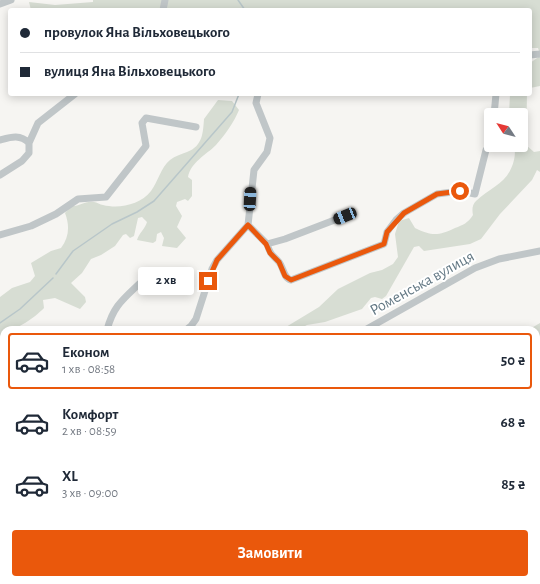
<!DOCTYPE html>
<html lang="uk">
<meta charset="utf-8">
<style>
:root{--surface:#fff;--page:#f6f6f7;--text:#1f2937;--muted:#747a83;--line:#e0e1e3;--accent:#ea580c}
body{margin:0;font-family:"Alegreya Sans",sans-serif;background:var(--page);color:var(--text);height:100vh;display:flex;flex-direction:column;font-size:15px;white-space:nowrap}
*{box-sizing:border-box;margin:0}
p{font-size:13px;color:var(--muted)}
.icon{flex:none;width:22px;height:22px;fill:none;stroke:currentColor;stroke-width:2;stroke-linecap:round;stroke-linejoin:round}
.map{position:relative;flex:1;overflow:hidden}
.details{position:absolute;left:0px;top:326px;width:540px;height:258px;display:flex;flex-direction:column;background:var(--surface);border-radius:12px 12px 0 0;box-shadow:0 2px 10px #0003}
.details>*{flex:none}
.guide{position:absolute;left:8px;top:8px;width:524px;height:88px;border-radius:4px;box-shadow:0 2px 10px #0003;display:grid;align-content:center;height:88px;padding:0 12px;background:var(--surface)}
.needle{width:26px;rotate:306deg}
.tools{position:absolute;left:484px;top:108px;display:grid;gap:8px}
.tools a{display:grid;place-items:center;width:44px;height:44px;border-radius:4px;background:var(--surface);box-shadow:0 2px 10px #0003;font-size:20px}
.end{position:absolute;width:18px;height:18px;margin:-9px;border:5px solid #ea580c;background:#fff;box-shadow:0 0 0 2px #fff}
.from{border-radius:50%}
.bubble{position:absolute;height:28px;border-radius:4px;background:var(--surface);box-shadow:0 2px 10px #0003;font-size:13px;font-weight:700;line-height:28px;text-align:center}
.car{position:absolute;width:12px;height:24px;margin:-12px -6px;border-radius:5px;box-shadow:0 0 3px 1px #0007;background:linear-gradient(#222 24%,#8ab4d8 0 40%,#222 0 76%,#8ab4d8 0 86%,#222 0)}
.guide b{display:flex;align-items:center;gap:14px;height:38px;font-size:15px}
.guide b+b{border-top:1px solid var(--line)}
.guide i{width:10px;height:10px;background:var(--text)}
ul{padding:7px 0 0;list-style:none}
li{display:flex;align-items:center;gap:12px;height:56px;margin:0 8px 6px;padding:0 4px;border:2px solid transparent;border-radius:4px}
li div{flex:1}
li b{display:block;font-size:15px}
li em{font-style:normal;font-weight:700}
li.current{border-color:var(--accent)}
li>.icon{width:36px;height:36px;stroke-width:1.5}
.action{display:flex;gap:8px;margin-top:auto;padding:8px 12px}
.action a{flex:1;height:46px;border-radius:4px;background:var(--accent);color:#fff;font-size:16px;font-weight:700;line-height:46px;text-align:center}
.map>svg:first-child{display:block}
.built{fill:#e6e7e5}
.green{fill:#d7ddd3}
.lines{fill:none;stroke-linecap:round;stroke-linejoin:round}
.stream{stroke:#b8c6c9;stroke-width:1.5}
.minor{stroke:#c0c6c8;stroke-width:7}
.route{stroke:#ea580c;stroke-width:5}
.labels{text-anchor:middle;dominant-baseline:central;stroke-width:4;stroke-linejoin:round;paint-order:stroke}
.street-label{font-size:16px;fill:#637884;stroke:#fff}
</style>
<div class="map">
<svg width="540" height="584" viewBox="0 0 540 584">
<rect width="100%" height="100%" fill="#f6f5f2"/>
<path class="built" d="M393 580H432L435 584H388Z"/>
<path class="green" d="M93 0H540V54L538 48H530V10H168L167 8 160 10H31L29 2 55 5 93 2Z
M540 56V86L530 88V63Z
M510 94H527L526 145 534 152 540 151V172L537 170 532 180 500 214 481 239 470 244 424 251 419 246 414 247 386 296 382 299 375 297 371 298 362 309 325 322 307 325 297 330H281L319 307 338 289 370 273 382 270 393 264 398 257 395 234 399 221 409 218 415 228C432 236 438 236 455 228 463 225 468 223 473 215 472 210 472 205 476 201 492 186 508 184 514 160 515 155 516 149 512 145H521V115H509Z
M218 100 232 101 239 110C234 122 225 135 216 145 206 155 191 162 188 177L192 180V196L188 201 185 199 177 202 176 206 182 216 177 227 186 238 177 248 162 246 164 238 161 232 157 234 156 241 153 243 137 240C139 233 145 229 147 222L142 217 138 218 134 236 130 238 126 234 123 235 115 246 101 255 91 259 82 273 71 283 85 297 86 302 80 309 55 298 43 300 44 308C34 318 18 330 4 330V338L0 341V297L12 288 30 282 35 276 31 263 51 251 61 248C69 237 70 226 65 213L71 206C79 207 85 200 94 202 97 202 100 205 103 205 119 209 140 205 151 191 158 182 161 167 170 160 175 156 182 154 187 152 203 146 203 132 204 119Z
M540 323V369L536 371V330H528Z"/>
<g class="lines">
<path class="stream" d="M238 0 245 10
M56 274 73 251 112 224 137 212 154 201 232 112 239 94
M0 323 20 309 53 278
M536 345 540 342"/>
<path class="minor" d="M0 4 11 0
M163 10 165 0
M530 55 540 54
M494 115 496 94
M0 140C11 137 20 134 29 143
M0 175 22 161 29 153V143L38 123 75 94
M248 225 267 244 285 239 345 216
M0 235 31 226 56 214 78 199 106 197 146 146 142 123 146 118 196 127
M267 244C271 256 272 254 279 262 284 268 283 278 291 280L384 244 387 232 396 220 404 213 437 194 460 191 475 194 486 150 490 146 491 140
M107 330C113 307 122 300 139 284
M186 330 191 326 196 319 212 269 217 260 248 225 254 170 267 152 270 138 256 103 258 94
M365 330 475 268 499 259 540 251
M536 480 540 476
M0 496 4 495
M175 580V584
M326 580 342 583 362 580
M247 584 254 580
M385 584 390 580
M446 584 449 580"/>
</g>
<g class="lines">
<path class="route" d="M208 281 217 260 248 225 266 244 270 253 279 262 285 276 291 280 384 244 387 232 404 213 437 194 460 191"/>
</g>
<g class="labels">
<g class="street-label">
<text transform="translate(422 283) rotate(-29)">Роменська вулиця</text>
</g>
</g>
</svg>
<div class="tools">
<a><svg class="needle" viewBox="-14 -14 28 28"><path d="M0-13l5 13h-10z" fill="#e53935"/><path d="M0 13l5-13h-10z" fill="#747a83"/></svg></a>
</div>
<i class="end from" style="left:460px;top:191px"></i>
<i class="end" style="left:208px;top:281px"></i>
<div class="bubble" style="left:138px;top:267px;width:56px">2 хв</div>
<i class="car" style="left:250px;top:199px;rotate:3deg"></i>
<i class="car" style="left:345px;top:216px;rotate:248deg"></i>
<div class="guide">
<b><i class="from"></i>провулок Яна Вільховецького</b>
<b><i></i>вулиця Яна Вільховецького</b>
</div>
<section class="details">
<ul>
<li class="current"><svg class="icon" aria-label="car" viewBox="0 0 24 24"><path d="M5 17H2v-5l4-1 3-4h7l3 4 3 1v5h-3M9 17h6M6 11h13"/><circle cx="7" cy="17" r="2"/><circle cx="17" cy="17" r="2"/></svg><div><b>Економ</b><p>1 хв · 08:58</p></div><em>50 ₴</em></li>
<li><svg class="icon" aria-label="car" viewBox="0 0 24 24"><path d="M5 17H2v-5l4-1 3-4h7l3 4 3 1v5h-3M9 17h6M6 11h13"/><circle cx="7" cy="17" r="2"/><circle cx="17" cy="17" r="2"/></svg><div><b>Комфорт</b><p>2 хв · 08:59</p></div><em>68 ₴</em></li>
<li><svg class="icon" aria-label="car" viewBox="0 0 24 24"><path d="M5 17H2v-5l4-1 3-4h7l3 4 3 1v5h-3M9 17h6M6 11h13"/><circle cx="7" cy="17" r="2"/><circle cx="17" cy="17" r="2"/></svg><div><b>XL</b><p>3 хв · 09:00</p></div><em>85 ₴</em></li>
</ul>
<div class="action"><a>Замовити</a></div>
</section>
</div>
